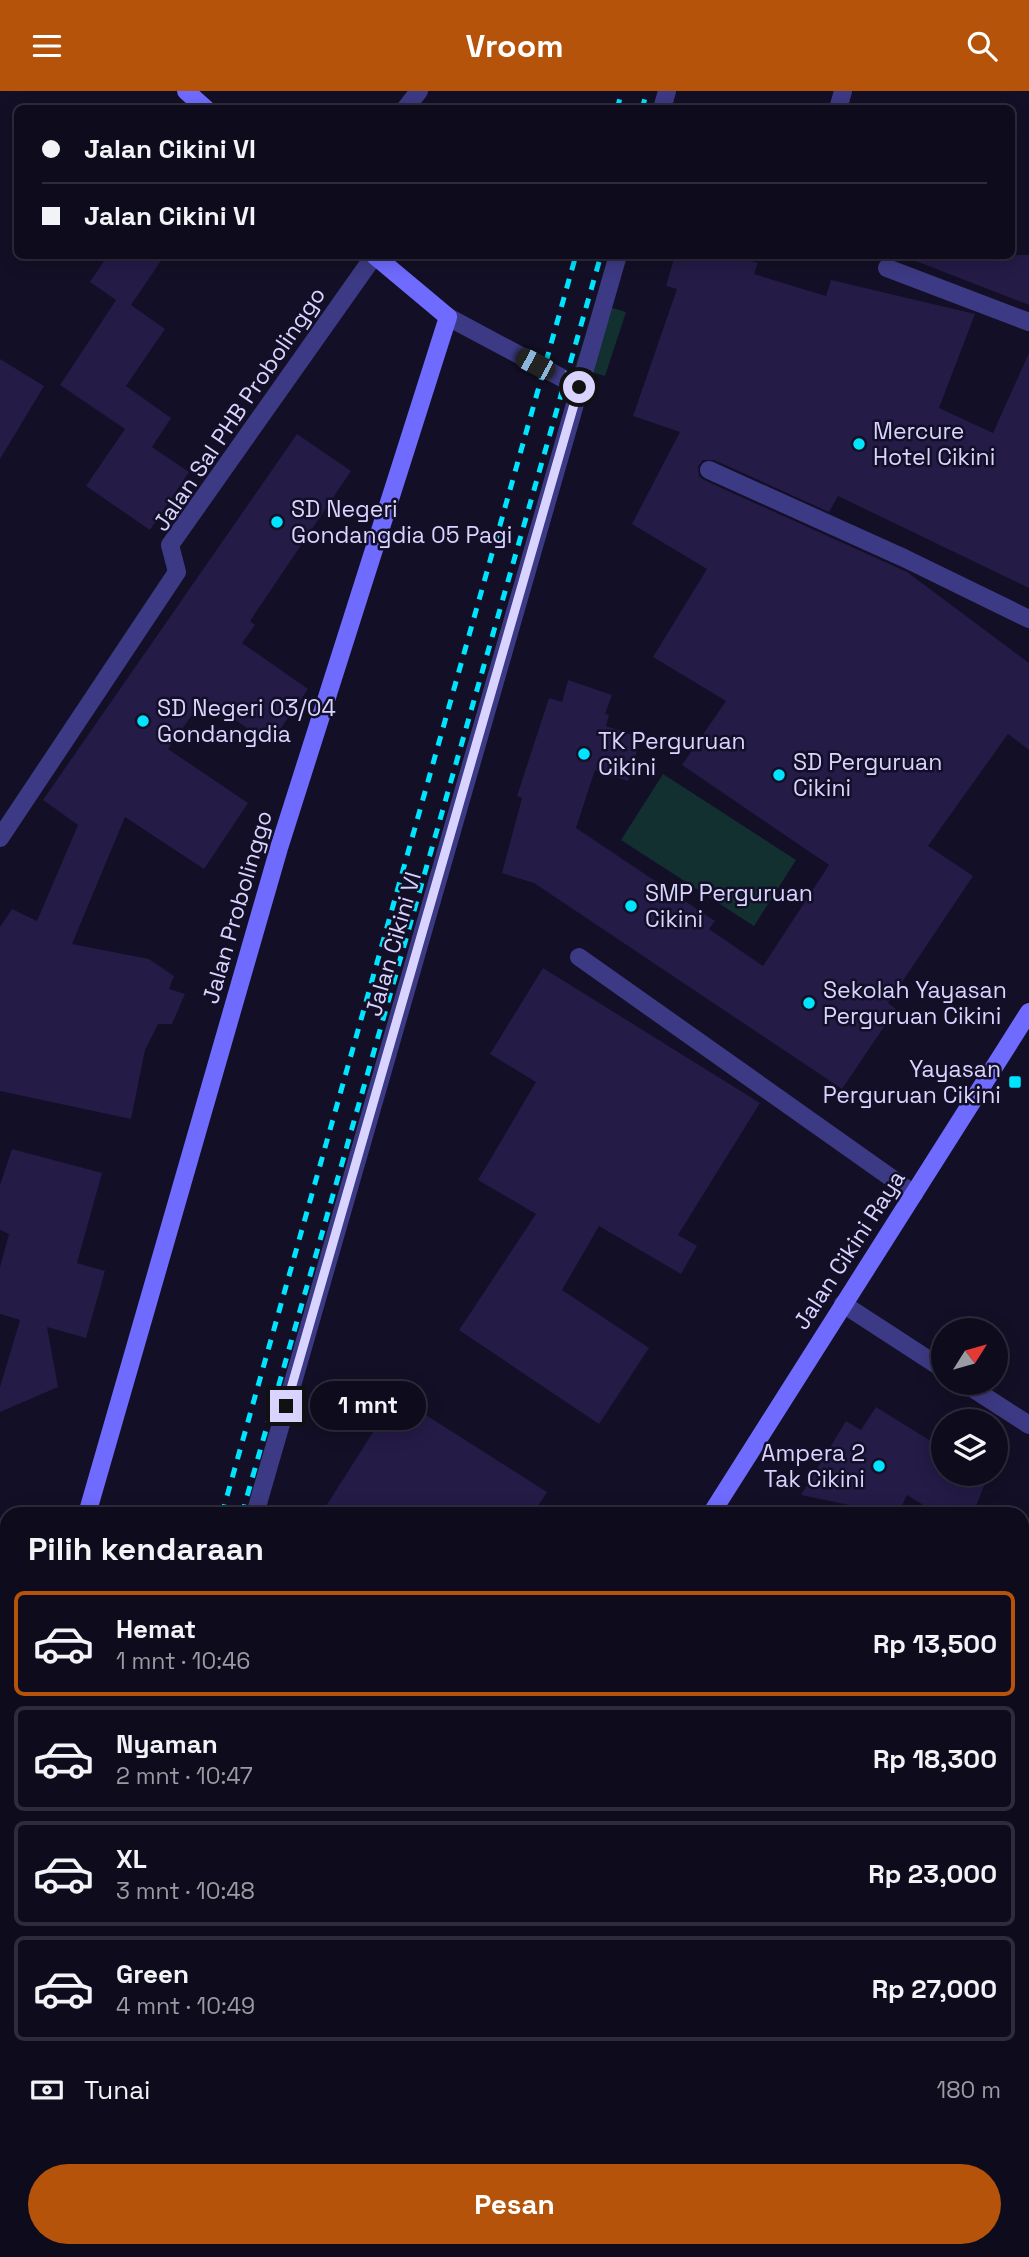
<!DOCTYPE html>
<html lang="id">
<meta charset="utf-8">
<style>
:root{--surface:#0e0b1c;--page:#171425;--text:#f1f3f6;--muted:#9b9ba3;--line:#2e2b3b;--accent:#b45309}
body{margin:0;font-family:"Space Grotesk",sans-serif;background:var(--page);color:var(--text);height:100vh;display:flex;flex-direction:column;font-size:26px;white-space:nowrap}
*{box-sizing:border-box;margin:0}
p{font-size:23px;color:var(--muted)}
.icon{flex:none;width:38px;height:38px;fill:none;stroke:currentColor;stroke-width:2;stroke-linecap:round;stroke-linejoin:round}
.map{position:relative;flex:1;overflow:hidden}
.panel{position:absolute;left:0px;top:1416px;width:1029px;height:751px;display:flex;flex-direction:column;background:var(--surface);border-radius:21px 21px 0 0;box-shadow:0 4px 18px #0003,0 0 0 2px var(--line)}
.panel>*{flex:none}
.top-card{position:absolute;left:14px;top:14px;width:1001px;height:154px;border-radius:10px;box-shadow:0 4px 18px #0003,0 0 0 2px var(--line);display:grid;align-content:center;height:154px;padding:0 28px;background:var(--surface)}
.needle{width:46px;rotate:53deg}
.buttons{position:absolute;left:931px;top:1227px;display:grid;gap:14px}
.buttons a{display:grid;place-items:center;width:77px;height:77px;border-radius:50%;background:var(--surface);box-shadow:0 4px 18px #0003,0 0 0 2px var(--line);font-size:35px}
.end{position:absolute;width:32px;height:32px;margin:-16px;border:9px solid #d9d4ff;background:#111;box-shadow:0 0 0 4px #111}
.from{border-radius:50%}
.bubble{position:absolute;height:49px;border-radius:24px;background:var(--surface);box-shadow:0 4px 18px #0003,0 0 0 2px var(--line);font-size:23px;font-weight:600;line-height:49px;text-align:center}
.car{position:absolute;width:21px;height:42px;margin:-21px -10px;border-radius:9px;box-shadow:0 0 5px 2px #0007;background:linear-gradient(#222 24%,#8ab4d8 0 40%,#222 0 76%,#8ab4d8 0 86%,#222 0)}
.top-card b{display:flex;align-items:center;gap:24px;height:66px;font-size:26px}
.top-card b+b{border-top:2px solid var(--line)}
.top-card i{width:18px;height:18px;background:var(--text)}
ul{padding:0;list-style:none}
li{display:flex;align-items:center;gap:21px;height:105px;margin:0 14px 10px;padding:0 14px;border:4px solid var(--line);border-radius:10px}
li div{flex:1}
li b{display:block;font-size:26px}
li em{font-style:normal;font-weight:600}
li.on{border-color:var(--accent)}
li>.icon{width:63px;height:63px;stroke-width:1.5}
h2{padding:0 28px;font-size:32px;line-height:84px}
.pay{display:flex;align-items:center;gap:18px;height:77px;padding:0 28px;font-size:26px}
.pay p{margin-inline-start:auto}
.action{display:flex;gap:14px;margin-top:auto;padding:14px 28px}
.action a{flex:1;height:80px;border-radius:42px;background:var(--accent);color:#fff;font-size:28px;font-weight:600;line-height:80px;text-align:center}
header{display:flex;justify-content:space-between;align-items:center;height:91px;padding:0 28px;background:var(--accent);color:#fff;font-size:32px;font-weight:600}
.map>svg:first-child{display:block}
.green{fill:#12302f}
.building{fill:#241b47}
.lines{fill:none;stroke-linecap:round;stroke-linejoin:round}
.lane{stroke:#3d3a85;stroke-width:18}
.street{stroke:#3d3a85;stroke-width:18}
.secondary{stroke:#6f6bff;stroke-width:18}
.rail{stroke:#00e5ff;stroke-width:5;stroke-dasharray:10 9;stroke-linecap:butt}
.route{stroke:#d9d4ff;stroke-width:9}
.poi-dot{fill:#00e5ff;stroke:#130f26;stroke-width:2.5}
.labels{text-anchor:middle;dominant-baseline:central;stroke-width:5;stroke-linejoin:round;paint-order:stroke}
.street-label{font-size:23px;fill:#d9d4ff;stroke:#130f26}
.poi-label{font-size:23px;fill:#d9d4ff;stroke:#130f26;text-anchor:start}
</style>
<header><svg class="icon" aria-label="menu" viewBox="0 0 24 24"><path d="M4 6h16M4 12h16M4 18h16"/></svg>Vroom<svg class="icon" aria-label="search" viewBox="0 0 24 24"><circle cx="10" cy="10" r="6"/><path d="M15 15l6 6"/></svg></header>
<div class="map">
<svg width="1029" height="2166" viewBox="0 0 1029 2166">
<rect width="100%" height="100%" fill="#130f26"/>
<path class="green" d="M596 212 626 221 605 285 575 276Z
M663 683 796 769 754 835 621 749Z"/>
<path class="building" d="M108 164H165L131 214 165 238 126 295 171 327 152 356 189 381 150 439 86 395 125 338 60 294 116 209 90 191Z
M675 164H727L758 172 754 183 826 205 831 189 975 223 939 317 993 342 1029 262V497L838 405 829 421 714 369H703L698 375 699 385 704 389 907 481 1029 572V659L1008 643 928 755 973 785 888 912 896 918 842 998 534 792 502 782 522 707 517 705 549 607 562 611 568 589 612 604 605 623 609 624 606 635 641 647 628 690 595 679 576 737 715 830 709 838 763 875 829 774 682 674 726 610 653 566 707 478 632 433 680 341 633 325 677 198 666 195Z
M908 164H1029V214L908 167Z
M0 268 44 295 0 368Z
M297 343 351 380 250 530 255 534 242 552 308 598 270 653 204 607 168 658 248 712 204 778 125 726 72 853 149 868 174 885 169 898 185 903 172 933H158L145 959 131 1028 0 1000V836L12 818 37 830 78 734 43 709Z
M543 877 760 1012 678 1144 697 1155 681 1183 599 1135 562 1199 649 1257 599 1333 459 1239 536 1123 478 1089 536 991 490 963Z
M12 1058 102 1082 77 1172 105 1180 86 1247 47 1236 58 1296 0 1321V1296L20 1229 0 1223V1176L9 1143 0 1139V1094Z
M396 1305 547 1401 533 1423H321Z
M876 1316 934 1352 943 1334V1382H989L973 1423H938L907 1404 898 1423H892L801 1404 846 1330 861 1339Z"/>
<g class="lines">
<path class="lane" d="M838 18 843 0
M887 177 1029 231
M709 379 904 467 1029 528
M579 866 914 1103"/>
<path class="street" d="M405 18 419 0
M662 18 667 0
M448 226 579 296
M0 747 177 481 170 454 374 165
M843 1213 943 1278
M964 1292 1029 1334
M255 1423 618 164
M469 2160 479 2166"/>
<path class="secondary" d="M186 0 206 18
M87 1423 279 757 448 226 374 164
M711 1423 1029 921
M0 1722 7 1698
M0 1922 7 1926
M235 2166 239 2160"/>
<path class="rail" d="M617 18 622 0
M642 18 647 0
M222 1423 576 164
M242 1423 601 164
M0 2166 7 2144
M21 2166 23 2160"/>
</g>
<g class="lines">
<path class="route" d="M286 1315 579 296"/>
</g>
<g class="poi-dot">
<circle cx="859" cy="353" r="7"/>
<circle cx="277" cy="431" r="7"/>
<circle cx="143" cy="630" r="7"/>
<circle cx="584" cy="663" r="7"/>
<circle cx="779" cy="684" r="7"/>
<circle cx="631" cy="815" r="7"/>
<circle cx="809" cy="912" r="7"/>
<rect x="1008" y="984" width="14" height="14" rx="3.5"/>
<circle cx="879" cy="1375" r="7"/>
</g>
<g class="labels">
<g class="street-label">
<text transform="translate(239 318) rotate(-56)">Jalan Sal PHB Probolinggo</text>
<text transform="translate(237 816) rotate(-74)">Jalan Probolinggo</text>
<text transform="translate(393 853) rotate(-74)">Jalan Cikini VI</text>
<text transform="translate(849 1159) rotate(-57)">Jalan Cikini Raya</text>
</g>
<g class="poi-label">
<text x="873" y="340">Mercure<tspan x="873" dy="26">Hotel Cikini</tspan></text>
<text x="291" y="418">SD Negeri<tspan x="291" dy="26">Gondangdia 05 Pagi</tspan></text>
<text x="157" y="617">SD Negeri 03/04<tspan x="157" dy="26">Gondangdia</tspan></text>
<text x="598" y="650">TK Perguruan<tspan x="598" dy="26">Cikini</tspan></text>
<text x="793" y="671">SD Perguruan<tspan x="793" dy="26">Cikini</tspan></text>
<text x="645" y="802">SMP Perguruan<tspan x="645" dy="26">Cikini</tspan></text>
<text x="823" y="899">Sekolah Yayasan<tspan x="823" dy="26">Perguruan Cikini</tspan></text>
<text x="1001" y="978" text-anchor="end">Yayasan<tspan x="1001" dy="26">Perguruan Cikini</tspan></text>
<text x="865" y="1362" text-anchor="end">Ampera 2<tspan x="865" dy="26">Tak Cikini</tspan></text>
</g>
</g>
</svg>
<div class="buttons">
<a><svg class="needle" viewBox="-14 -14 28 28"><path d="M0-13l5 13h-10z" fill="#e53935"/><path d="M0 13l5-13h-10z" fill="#9b9ba3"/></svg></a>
<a><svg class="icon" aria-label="layers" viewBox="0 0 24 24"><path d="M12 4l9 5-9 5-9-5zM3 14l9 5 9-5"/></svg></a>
</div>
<i class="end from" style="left:579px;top:296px"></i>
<i class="end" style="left:286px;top:1315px"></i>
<div class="bubble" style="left:310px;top:1290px;width:116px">1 mnt</div>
<i class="car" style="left:535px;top:273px;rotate:298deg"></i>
<div class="top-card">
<b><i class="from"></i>Jalan Cikini VI</b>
<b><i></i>Jalan Cikini VI</b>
</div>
<section class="panel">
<h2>Pilih kendaraan</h2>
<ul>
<li class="on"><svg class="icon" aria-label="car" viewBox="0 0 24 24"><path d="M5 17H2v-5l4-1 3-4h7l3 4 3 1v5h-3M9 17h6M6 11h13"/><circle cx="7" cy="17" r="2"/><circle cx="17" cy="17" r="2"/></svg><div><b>Hemat</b><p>1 mnt · 10:46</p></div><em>Rp 13,500</em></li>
<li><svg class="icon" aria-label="car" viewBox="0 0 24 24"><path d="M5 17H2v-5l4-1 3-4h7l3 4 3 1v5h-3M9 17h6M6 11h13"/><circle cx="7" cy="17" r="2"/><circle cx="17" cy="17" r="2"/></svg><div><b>Nyaman</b><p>2 mnt · 10:47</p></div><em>Rp 18,300</em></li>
<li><svg class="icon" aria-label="car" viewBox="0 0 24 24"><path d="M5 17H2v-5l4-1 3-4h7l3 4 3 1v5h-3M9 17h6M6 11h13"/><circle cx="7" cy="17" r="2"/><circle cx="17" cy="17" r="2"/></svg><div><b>XL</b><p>3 mnt · 10:48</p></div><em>Rp 23,000</em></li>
<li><svg class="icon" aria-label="car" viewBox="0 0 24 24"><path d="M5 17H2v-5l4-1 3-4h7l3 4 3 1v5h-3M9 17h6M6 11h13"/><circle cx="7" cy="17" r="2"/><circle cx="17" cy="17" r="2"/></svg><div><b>Green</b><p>4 mnt · 10:49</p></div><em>Rp 27,000</em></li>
</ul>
<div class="pay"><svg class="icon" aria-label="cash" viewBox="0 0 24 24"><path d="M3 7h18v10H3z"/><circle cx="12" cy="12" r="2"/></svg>Tunai<p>180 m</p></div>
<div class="action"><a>Pesan</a></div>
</section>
</div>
